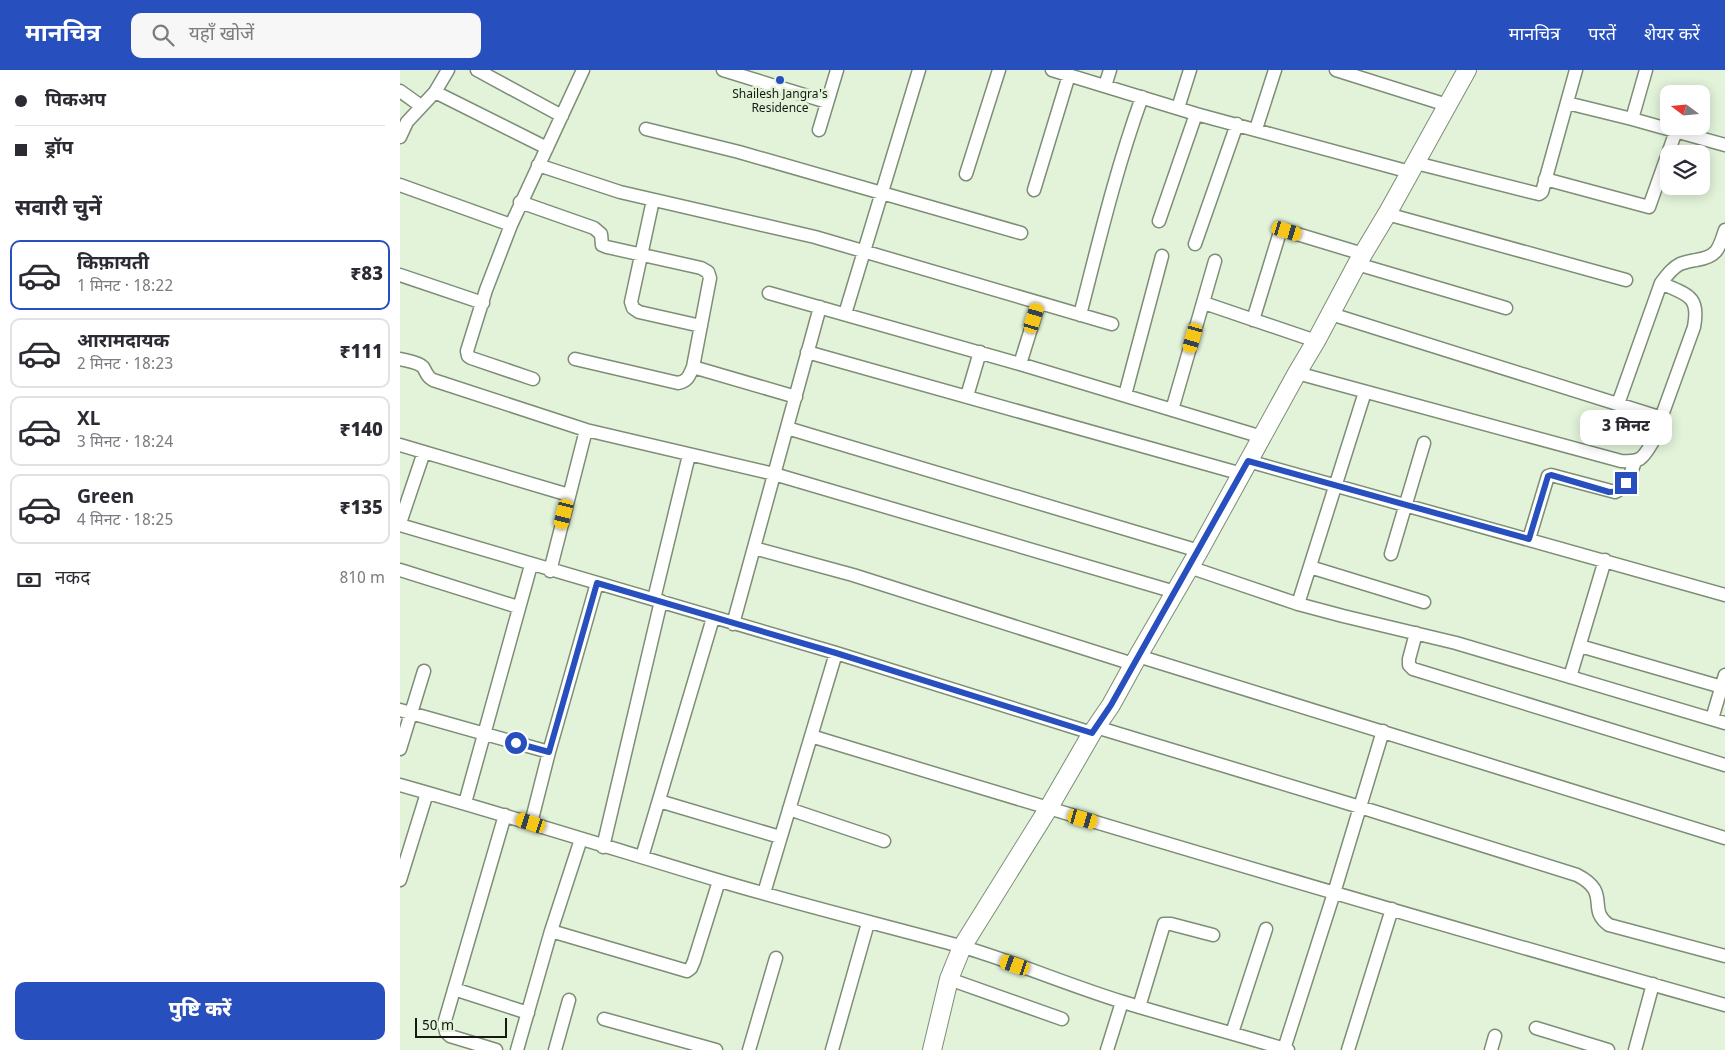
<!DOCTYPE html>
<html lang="hi">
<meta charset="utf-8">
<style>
:root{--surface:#fff;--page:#f7f7f7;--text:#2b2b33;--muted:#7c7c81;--line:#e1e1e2;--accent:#284fbe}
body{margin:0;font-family:Georgia,"Noto Sans Devanagari",serif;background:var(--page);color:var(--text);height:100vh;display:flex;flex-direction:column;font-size:19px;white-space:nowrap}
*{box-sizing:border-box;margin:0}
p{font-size:16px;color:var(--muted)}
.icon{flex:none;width:28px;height:28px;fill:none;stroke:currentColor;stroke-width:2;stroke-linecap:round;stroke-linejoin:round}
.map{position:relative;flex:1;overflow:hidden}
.drawer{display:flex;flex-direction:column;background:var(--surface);width:400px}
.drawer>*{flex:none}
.banner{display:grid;align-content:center;height:110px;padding:0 15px;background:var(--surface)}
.needle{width:32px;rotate:286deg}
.controls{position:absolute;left:1260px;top:15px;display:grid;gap:10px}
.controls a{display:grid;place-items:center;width:50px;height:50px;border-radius:10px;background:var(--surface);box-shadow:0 2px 12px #0003;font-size:25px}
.scale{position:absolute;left:15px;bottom:12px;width:92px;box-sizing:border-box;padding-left:5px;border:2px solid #141a11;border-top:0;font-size:14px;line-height:18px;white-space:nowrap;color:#141a11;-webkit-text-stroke:4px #e2f3da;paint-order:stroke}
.end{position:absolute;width:22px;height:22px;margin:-11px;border:6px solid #284fbe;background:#fff;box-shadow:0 0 0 2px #fff}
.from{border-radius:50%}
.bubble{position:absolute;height:35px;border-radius:10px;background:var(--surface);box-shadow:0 2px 12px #0003;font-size:16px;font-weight:800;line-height:35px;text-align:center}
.car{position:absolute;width:15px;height:30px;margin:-15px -8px;border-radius:6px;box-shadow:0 0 4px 1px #0007;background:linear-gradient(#f5c518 24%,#345 0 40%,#f5c518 0 76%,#345 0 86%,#f5c518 0)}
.banner b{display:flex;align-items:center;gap:18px;height:48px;font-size:19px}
.banner b+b{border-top:1px solid var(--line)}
.banner i{width:12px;height:12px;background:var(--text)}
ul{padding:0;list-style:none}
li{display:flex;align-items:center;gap:15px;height:70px;margin:0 10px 8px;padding:0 5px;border:2px solid var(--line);border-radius:10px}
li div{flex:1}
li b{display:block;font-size:19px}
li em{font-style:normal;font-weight:800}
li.on{border-color:var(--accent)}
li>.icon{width:45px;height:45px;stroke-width:1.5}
h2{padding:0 15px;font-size:22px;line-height:60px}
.pay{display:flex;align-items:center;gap:12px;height:55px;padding:0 15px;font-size:19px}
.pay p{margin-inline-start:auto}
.action{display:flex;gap:10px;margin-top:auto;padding:10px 15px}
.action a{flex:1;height:58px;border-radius:10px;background:var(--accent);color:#fff;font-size:20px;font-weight:800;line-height:58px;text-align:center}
header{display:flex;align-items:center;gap:30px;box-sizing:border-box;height:70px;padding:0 25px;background:var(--accent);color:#fff}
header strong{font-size:24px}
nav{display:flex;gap:28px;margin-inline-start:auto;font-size:18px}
.search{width:350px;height:45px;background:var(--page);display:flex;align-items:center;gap:12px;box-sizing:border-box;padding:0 18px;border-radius:10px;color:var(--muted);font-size:19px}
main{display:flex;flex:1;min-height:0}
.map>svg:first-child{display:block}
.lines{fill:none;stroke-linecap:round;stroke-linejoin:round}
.street-casing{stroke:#7d8d76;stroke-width:15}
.secondary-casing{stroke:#7d8d76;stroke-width:20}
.street{stroke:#fff;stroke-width:12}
.secondary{stroke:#fff;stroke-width:18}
.route{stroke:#284fbe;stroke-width:6}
.poi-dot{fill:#284fbe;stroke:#e2f3da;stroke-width:2}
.labels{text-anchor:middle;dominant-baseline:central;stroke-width:5;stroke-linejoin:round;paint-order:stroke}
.poi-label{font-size:12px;fill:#141a11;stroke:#e2f3da}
</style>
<header>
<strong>मानचित्र</strong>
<div class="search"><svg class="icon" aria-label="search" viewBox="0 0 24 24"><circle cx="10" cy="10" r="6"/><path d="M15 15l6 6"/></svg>यहाँ खोजें</div>
<nav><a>मानचित्र</a><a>परतें</a><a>शेयर करें</a></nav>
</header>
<main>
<section class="drawer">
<div class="banner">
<b><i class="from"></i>पिकअप</b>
<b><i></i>ड्रॉप</b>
</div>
<h2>सवारी चुनें</h2>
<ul>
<li class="on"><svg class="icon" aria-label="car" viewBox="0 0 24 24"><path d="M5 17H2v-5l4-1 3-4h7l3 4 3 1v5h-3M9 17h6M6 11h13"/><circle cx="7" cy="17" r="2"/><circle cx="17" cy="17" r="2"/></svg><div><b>किफ़ायती</b><p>1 मिनट · 18:22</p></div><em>₹83</em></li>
<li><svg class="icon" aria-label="car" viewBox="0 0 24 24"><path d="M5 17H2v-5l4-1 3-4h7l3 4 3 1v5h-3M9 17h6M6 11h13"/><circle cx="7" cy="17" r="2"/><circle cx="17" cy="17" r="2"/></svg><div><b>आरामदायक</b><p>2 मिनट · 18:23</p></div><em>₹111</em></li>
<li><svg class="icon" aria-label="car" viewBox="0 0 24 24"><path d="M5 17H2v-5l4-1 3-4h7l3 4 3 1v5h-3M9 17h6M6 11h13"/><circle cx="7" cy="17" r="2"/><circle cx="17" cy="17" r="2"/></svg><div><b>XL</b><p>3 मिनट · 18:24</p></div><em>₹140</em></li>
<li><svg class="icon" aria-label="car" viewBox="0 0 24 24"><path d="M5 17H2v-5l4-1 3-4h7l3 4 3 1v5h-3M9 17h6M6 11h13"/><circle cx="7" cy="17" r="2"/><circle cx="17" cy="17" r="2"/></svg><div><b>Green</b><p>4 मिनट · 18:25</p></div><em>₹135</em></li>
</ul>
<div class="pay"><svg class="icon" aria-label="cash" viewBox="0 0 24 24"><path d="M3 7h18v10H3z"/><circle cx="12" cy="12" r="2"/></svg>नकद<p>810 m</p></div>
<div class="action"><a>पुष्टि करें</a></div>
</section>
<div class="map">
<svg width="1325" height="980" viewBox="0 0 1325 980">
<rect width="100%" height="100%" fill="#e2f3da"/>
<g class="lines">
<defs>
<path id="street" d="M77 0 162 46
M323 0 427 32
M652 0 796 44 1010 102
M936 0 1047 35
M705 16 710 0
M0 21 21 36
M35 22 147 78
M1167 33 1232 49 1325 75
M778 38 790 0
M1232 49 1246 0
M246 59 339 82 621 163
M856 59 875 0
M419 60 437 0
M0 67 7 52 35 22 48 0
M1016 93 1139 124 1142 122 1176 0
M138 95 220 122 415 167 712 254
M566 104 599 0
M1145 109 1249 137 1276 61
M0 115 111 155
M634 120 669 5
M253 130 231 232 233 238 239 242 301 256
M120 132 194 158 201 164 202 175 207 177 301 198 308 202 310 208 293 297
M987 144 1226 210
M759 151 796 44
M795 174 837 54
M957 194 1106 238
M0 205 83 233
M369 223 620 294 862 367
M804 233 916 271
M445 244 519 0
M931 244 1262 348
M680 245C699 171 716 99 742 27
M853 250 880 162 887 161 963 184
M407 282 842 404
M0 289C7 291 18 292 23 297 27 303 26 306 33 310L186 360 374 404 775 522
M175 289 278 313C288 311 289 306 293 297L396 327
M620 294 639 233
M897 303 1221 391C1240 392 1242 390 1252 373L1294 257C1300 225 1287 225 1261 213
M133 309 71 288 68 286 67 281 86 220 111 155 183 0
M725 325 762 186
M567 326 580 282
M1218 334 1261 213C1267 205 1272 198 1280 194 1285 192 1291 191 1296 190 1317 187 1319 179 1325 160
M772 340 815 191
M387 358 799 481
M0 375 169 425
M848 391 1325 525
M0 453 24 382
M0 455 436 583 692 663
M1129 469 1148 406 1151 405 1215 422C1227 417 1230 404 1235 392
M354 478 453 505 733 594
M991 484 1024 373
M789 497 898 534 943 546 1056 573 1325 653
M910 497 1024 532
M0 500 118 537
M150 501 186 360
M254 529 289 385
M898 534 965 322
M333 554 420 237
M1016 563 1009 589V595L1013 599 1325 695
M1180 576 1322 617
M738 586 1325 768
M1170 607 1205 490
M0 640 149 682
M1312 649 1325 605
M696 657 960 737 1177 805C1212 823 1186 839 1209 855L1325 886
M411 666C715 759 1019 849 1325 935
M0 679 24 601
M0 715C106 745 211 778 317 810 397 834 479 854 560 876 615 892 668 915 723 932 778 949 833 963 888 980
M259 731 380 767
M65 733 131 495
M389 739 484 771
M131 753 149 682 197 513
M203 777 261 531
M242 787 313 548
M0 810 27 723
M364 823 436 583
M151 861 287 901 291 898 294 891 319 811
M549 909 662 949
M54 919 128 943
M739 937 764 854H771L813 865
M204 949 316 980
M1136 958 1208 980
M832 963 866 859
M884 979 934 823 983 661
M96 980 50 966 46 962 44 954 105 745
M117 980 151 861 181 769
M155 980 169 930
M349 980 376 888
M432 980 468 853
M707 980 722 932
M948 980 992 839
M1091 980 1095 966
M1235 980 1253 914"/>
<path id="secondary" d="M532 980 549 909 562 877 648 739 692 663 711 635 738 586 799 481 897 303 916 271 957 194 987 144 1067 0"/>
</defs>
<use href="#street" class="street-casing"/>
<use href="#secondary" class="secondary-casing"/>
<use href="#street" class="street"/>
<use href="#secondary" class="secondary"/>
</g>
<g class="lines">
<path class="route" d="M116 673 149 682 197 513 436 583 692 663 711 635 848 391 1129 469 1148 406 1151 405 1209 422C1217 422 1220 420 1226 413"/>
</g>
<circle class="poi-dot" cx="380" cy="10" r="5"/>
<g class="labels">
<g class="poi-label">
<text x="380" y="25">Shailesh Jangra's<tspan x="380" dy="14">Residence</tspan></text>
</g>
</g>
</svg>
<div class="controls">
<a><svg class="needle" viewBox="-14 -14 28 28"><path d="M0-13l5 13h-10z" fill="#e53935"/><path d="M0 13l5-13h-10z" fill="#7c7c81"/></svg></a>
<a><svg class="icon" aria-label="layers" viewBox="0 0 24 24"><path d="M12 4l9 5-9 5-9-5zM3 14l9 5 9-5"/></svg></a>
</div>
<div class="scale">50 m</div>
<i class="end from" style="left:116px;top:673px"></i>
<i class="end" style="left:1226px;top:413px"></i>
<div class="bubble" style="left:1180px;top:340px;width:92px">3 मिनट</div>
<i class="car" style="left:887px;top:161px;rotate:107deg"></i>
<i class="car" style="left:634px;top:248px;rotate:17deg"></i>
<i class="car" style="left:793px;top:268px;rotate:196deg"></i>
<i class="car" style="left:164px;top:444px;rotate:194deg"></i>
<i class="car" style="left:683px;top:749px;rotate:106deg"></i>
<i class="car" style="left:131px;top:753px;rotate:288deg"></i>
<i class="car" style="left:615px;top:895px;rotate:289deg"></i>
</div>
</main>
